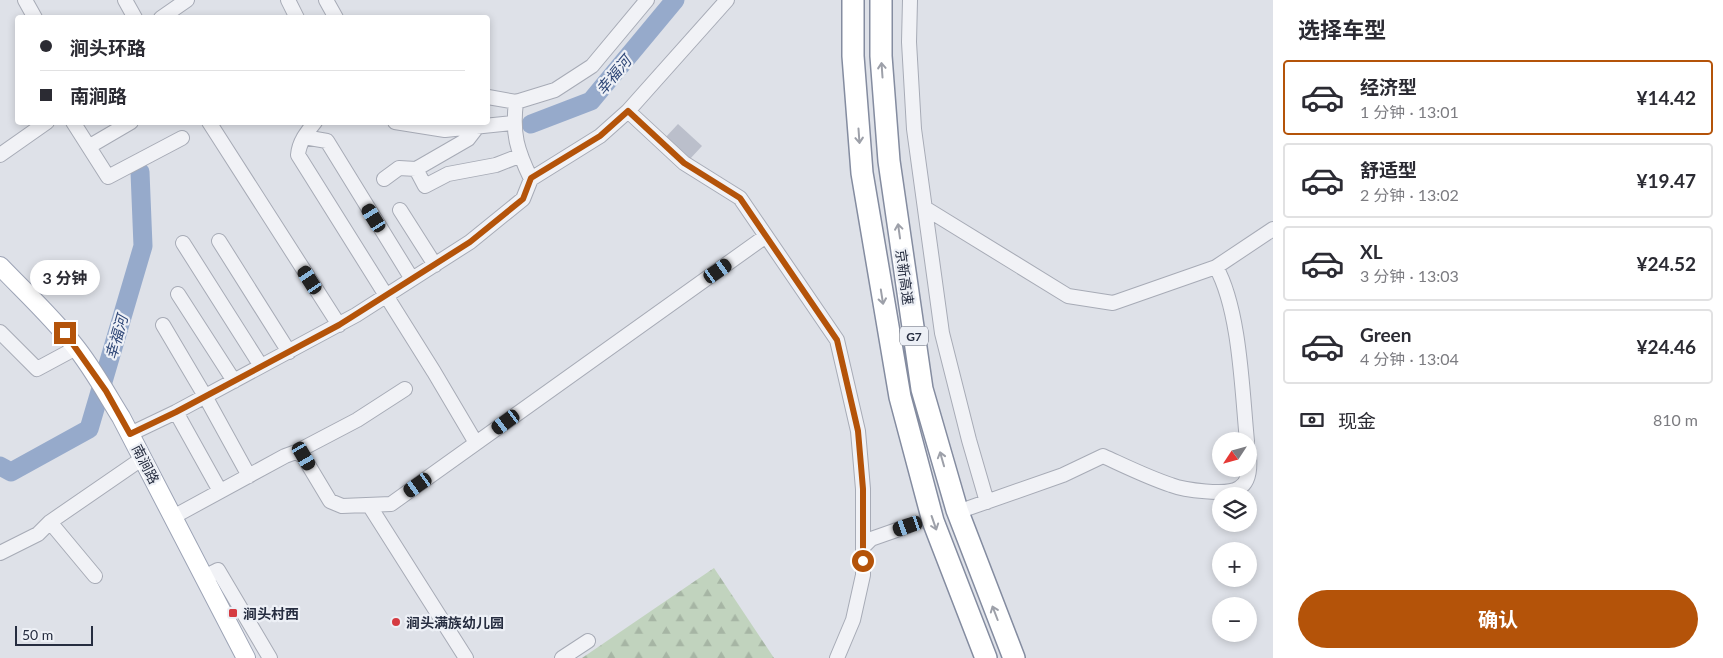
<!DOCTYPE html>
<html lang="zh">
<meta charset="utf-8">
<style>
:root{--surface:#fff;--page:#f2f2f3;--text:#2b2b33;--muted:#7c7c81;--line:#e1e1e2;--accent:#b45309}
body{margin:0;font-family:Lato,"Noto Sans SC",sans-serif;background:var(--page);color:var(--text);height:100vh;display:flex;flex-direction:column;font-size:19px;white-space:nowrap}
*{box-sizing:border-box;margin:0}
p{font-size:16px;color:var(--muted)}
.icon{flex:none;width:28px;height:28px;fill:none;stroke:currentColor;stroke-width:2;stroke-linecap:round;stroke-linejoin:round}
.map{position:relative;flex:1;overflow:hidden}
.details{display:flex;flex-direction:column;background:var(--surface);width:450px}
.details>*{flex:none}
.guide{position:absolute;left:15px;top:15px;width:475px;height:110px;border-radius:5px;box-shadow:0 2px 8px #0003;display:grid;align-content:center;height:110px;padding:0 25px;background:var(--surface)}
.needle{width:32px;rotate:234deg}
.fabs{position:absolute;left:1212px;top:432px;display:grid;gap:10px}
.fabs a{display:grid;place-items:center;width:45px;height:45px;border-radius:50%;background:var(--surface);box-shadow:0 2px 8px #0003;font-size:25px}
.scale{position:absolute;left:15px;bottom:12px;width:78px;box-sizing:border-box;padding-left:5px;border:2px solid #262d40;border-top:0;font-size:14px;line-height:18px;white-space:nowrap;color:#262d40;-webkit-text-stroke:4px #edf0f6;paint-order:stroke}
.end{position:absolute;width:22px;height:22px;margin:-11px;border:6px solid #b45309;background:#fff;box-shadow:0 0 0 2px #fff}
.from{border-radius:50%}
.bubble{position:absolute;height:35px;border-radius:18px;background:var(--surface);box-shadow:0 2px 8px #0003;font-size:16px;font-weight:700;line-height:35px;text-align:center}
.car{position:absolute;width:15px;height:30px;margin:-15px -8px;border-radius:6px;box-shadow:0 0 4px 1px #0007;background:linear-gradient(#222 24%,#8ab4d8 0 40%,#222 0 76%,#8ab4d8 0 86%,#222 0)}
.guide b{display:flex;align-items:center;gap:18px;height:48px;font-size:19px}
.guide b+b{border-top:1px solid var(--line)}
.guide i{width:12px;height:12px;background:var(--text)}
ul{padding:0;list-style:none}
li{display:flex;align-items:center;gap:15px;height:75px;margin:0 10px 8px;padding:0 15px;border:2px solid var(--line);border-radius:5px}
li div{flex:1}
li b{display:block;font-size:19px}
li em{font-style:normal;font-weight:700}
li.on{border-color:var(--accent)}
li>.icon{width:45px;height:45px;stroke-width:1.5}
h2{padding:0 25px;font-size:22px;line-height:60px}
.pay{display:flex;align-items:center;gap:12px;height:55px;padding:0 25px;font-size:19px}
.pay p{margin-inline-start:auto}
.button{display:flex;gap:10px;margin-top:auto;padding:10px 25px}
.button a{flex:1;height:58px;border-radius:30px;background:var(--accent);color:#fff;font-size:20px;font-weight:700;line-height:58px;text-align:center}
main{display:flex;flex:1;min-height:0}
.map>svg:first-child{display:block}
.forest{fill:url(#forest-firs)}
.lines{fill:none;stroke-linecap:round;stroke-linejoin:round}
.river{stroke:#96aacb;stroke-width:19}
.building{fill:#bbbfcb}
.minor-tunnel{stroke:#b9bdc6;stroke-width:14;stroke-dasharray:14 7;stroke-linecap:butt}
.minor-casing{stroke:#a7abb6;stroke-width:16}
.major-casing{stroke:#9ca3b5;stroke-width:20}
.highway-casing{stroke:#848ca0;stroke-width:24}
.minor{stroke:#f1f2f6;stroke-width:14}
.major{stroke:#fff;stroke-width:18}
.highway{stroke:#fff;stroke-width:21}
.oneway{stroke:#9da0a9}
.route{stroke:#b45309;stroke-width:6}
.poi-dot{fill:#d53b41;stroke:#edf0f6;stroke-width:2}
.labels{text-anchor:middle;dominant-baseline:central;stroke-width:4.5;stroke-linejoin:round;paint-order:stroke}
.shield{fill:#edf0f6;stroke:#626877;stroke-width:1}
.shield-label{font-size:12px;font-weight:bold;fill:#262d40}
.street-label{font-size:14px;fill:#262d40;stroke:#edf0f6}
.poi-label{font-size:14px;font-weight:bold;fill:#262d40;stroke:#edf0f6;text-anchor:start}
.water-label{font-size:15px;font-style:italic;fill:#2e4676;stroke:#edf0f6}
</style>
<main>
<div class="map">
<svg width="1273" height="658" viewBox="0 0 1273 658">
<defs>
<pattern id="forest-firs" width="22" height="20" patternUnits="userSpaceOnUse" patternTransform="scale(1.25)"><rect width="22" height="20" fill="#c1d3be"/><path d="M5 1l3.5 6h-7zM16 11l3.5 6h-7z" fill="#a6b5a4"/></pattern>
</defs>
<rect width="100%" height="100%" fill="#dee1e8"/>
<path class="forest" d="M714 568 774 658H582Z"/>
<g class="lines">
<path class="river" d="M531 124 591 101 675 0
M0 466 11 472 89 429 143 246 140 172"/>
</g>
<path class="building" d="M678 124 702 146 689 160 665 138Z"/>
<g class="lines">
<path class="minor-tunnel" d="M908 526 965 509"/>
<defs>
<path id="minor" d="M25 0 35 18
M125 0 135 18
M288 0 297 18
M326 0 336 18
M910 0 909 42 914 129 942 333 969 440 987 502
M161 18 187 0
M488 97 516 102 555 90 592 66 647 0
M516 102C512 134 517 150 531 179
M628 111 727 0
M73 122 108 177 182 138
M209 122 339 325
M315 122C307 132 299 142 298 155L434 372 476 443
M395 122 445 130 513 123
M478 126 468 139 416 169 425 186 448 174 496 165 519 156
M304 137 327 141 412 279
M90 146 131 122
M0 155 47 122
M384 179 399 168 416 169
M531 179 600 136 628 111 684 163 740 198 837 340 858 431 863 489V575L853 620 837 658
M925 208 1068 296 1113 303 1216 267
M400 210 435 265
M219 241 289 352
M183 243 261 366
M178 294 234 381
M163 325 205 396 249 476
M0 332 37 369 76 348
M176 412 220 491
M130 434 176 412 356 315 470 242 523 199 531 179
M1247 441C1242 391 1240 310 1216 267L1273 229
M296 452 357 420 405 389
M369 505 466 658
M966 509 1063 475 1103 456C1125 466 1147 477 1171 485 1184 490 1227 496 1239 488 1250 482 1250 467 1249 456
M173 517 285 456 296 452 303 456 330 501 342 506 391 504 766 236
M50 522 95 576
M863 547 871 539 908 526
M0 553 38 534 50 522 143 458
M204 577 218 570 270 658
M562 658 588 641"/>
<path id="major" d="M0 266C25 292 52 317 74 345 92 367 106 393 121 417L246 658"/>
<path id="highway" d="M853 0V56L862 173 900 397 933 521 986 658
M881 0V56L889 161 922 389 957 510 1014 658"/>
</defs>
<use href="#minor" class="minor-casing"/>
<use href="#major" class="major-casing"/>
<use href="#highway" class="highway-casing"/>
<use href="#minor" class="minor"/>
<use href="#major" class="major"/>
<use href="#highway" class="highway"/>
</g>
<defs><path id="oneway-shaft" d="M-6 0H5M1.5-3L5.5 0L1.5 3" fill="none" stroke-width="1.6" stroke-linecap="round" stroke-linejoin="round" transform="scale(1.25)"/></defs>
<g class="oneway">
<use href="#oneway-shaft" transform="translate(882 70) rotate(-94)"/>
<use href="#oneway-shaft" transform="translate(859 136) rotate(86)"/>
<use href="#oneway-shaft" transform="translate(899 231) rotate(-98)"/>
<use href="#oneway-shaft" transform="translate(882 297) rotate(81)"/>
<use href="#oneway-shaft" transform="translate(942 459) rotate(-106)"/>
<use href="#oneway-shaft" transform="translate(934 523) rotate(71)"/>
<use href="#oneway-shaft" transform="translate(995 613) rotate(-111)"/>
</g>
<g class="lines">
<path class="route" d="M65 333 106 391 130 434 176 412 339 325 470 242 523 199 531 178 600 136 628 111 684 163 740 198 837 340 858 431 863 489V561"/>
</g>
<g class="poi-dot">
<rect x="228" y="608" width="10" height="10" rx="2.5"/>
<circle cx="396" cy="622" r="5"/>
</g>
<g class="labels">
<rect class="shield" x="900" y="326.5" width="28" height="19" rx="4"/>
<g class="shield-label">
<text x="914" y="336">G7</text>
</g>
<g class="street-label">
<text transform="translate(905 277) rotate(82)">京新高速</text>
<text transform="translate(146 464) rotate(63)">南涧路</text>
</g>
<g class="poi-label">
<text x="243" y="613">涧头村西</text>
<text x="406" y="622">涧头满族幼儿园</text>
</g>
<g class="water-label">
<text transform="translate(613 75) rotate(-50)">幸福河</text>
<text transform="translate(116 337) rotate(-74)">幸福河</text>
</g>
</g>
</svg>
<div class="fabs">
<a><svg class="needle" viewBox="-14 -14 28 28"><path d="M0-13l5 13h-10z" fill="#e53935"/><path d="M0 13l5-13h-10z" fill="#7c7c81"/></svg></a>
<a><svg class="icon" aria-label="layers" viewBox="0 0 24 24"><path d="M12 4l9 5-9 5-9-5zM3 14l9 5 9-5"/></svg></a>
<a>+</a>
<a>−</a>
</div>
<div class="scale">50 m</div>
<i class="end from" style="left:863px;top:561px"></i>
<i class="end" style="left:65px;top:333px"></i>
<div class="bubble" style="left:30px;top:260px;width:70px">3 分钟</div>
<i class="car" style="left:374px;top:218px;rotate:328deg"></i>
<i class="car" style="left:718px;top:271px;rotate:55deg"></i>
<i class="car" style="left:310px;top:280px;rotate:327deg"></i>
<i class="car" style="left:506px;top:422px;rotate:234deg"></i>
<i class="car" style="left:304px;top:456px;rotate:150deg"></i>
<i class="car" style="left:418px;top:485px;rotate:235deg"></i>
<i class="car" style="left:908px;top:526px;rotate:251deg"></i>
<div class="guide">
<b><i class="from"></i>涧头环路</b>
<b><i></i>南涧路</b>
</div>
</div>
<section class="details">
<h2>选择车型</h2>
<ul>
<li class="on"><svg class="icon" aria-label="car" viewBox="0 0 24 24"><path d="M5 17H2v-5l4-1 3-4h7l3 4 3 1v5h-3M9 17h6M6 11h13"/><circle cx="7" cy="17" r="2"/><circle cx="17" cy="17" r="2"/></svg><div><b>经济型</b><p>1 分钟 · 13:01</p></div><em>¥14.42</em></li>
<li><svg class="icon" aria-label="car" viewBox="0 0 24 24"><path d="M5 17H2v-5l4-1 3-4h7l3 4 3 1v5h-3M9 17h6M6 11h13"/><circle cx="7" cy="17" r="2"/><circle cx="17" cy="17" r="2"/></svg><div><b>舒适型</b><p>2 分钟 · 13:02</p></div><em>¥19.47</em></li>
<li><svg class="icon" aria-label="car" viewBox="0 0 24 24"><path d="M5 17H2v-5l4-1 3-4h7l3 4 3 1v5h-3M9 17h6M6 11h13"/><circle cx="7" cy="17" r="2"/><circle cx="17" cy="17" r="2"/></svg><div><b>XL</b><p>3 分钟 · 13:03</p></div><em>¥24.52</em></li>
<li><svg class="icon" aria-label="car" viewBox="0 0 24 24"><path d="M5 17H2v-5l4-1 3-4h7l3 4 3 1v5h-3M9 17h6M6 11h13"/><circle cx="7" cy="17" r="2"/><circle cx="17" cy="17" r="2"/></svg><div><b>Green</b><p>4 分钟 · 13:04</p></div><em>¥24.46</em></li>
</ul>
<div class="pay"><svg class="icon" aria-label="cash" viewBox="0 0 24 24"><path d="M3 7h18v10H3z"/><circle cx="12" cy="12" r="2"/></svg>现金<p>810 m</p></div>
<div class="button"><a>确认</a></div>
</section>
</main>
